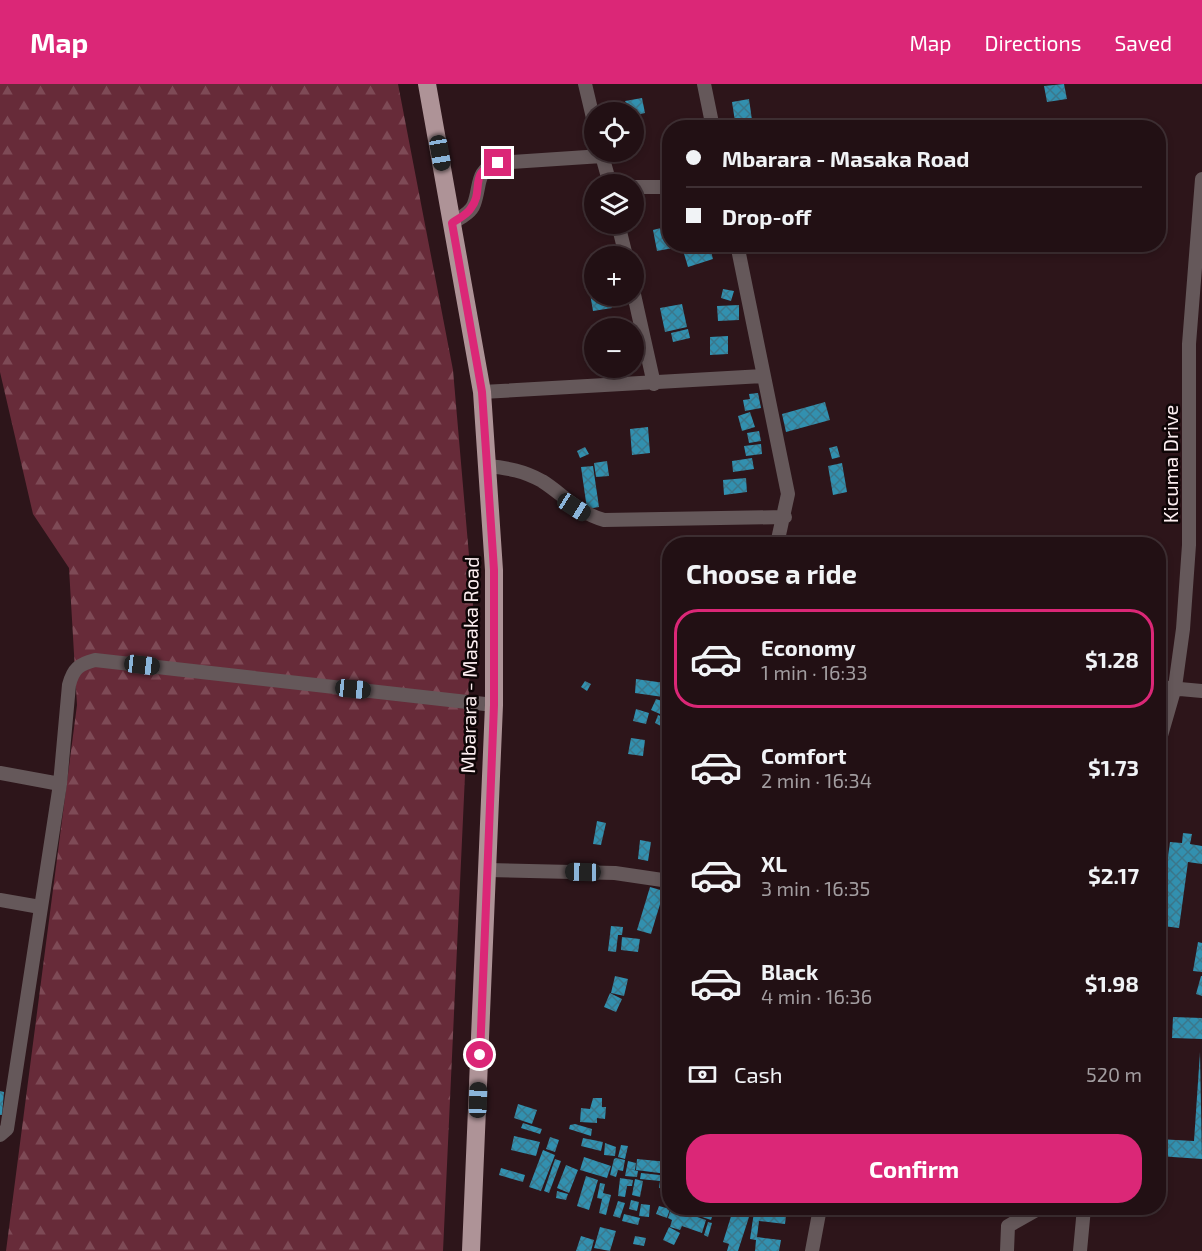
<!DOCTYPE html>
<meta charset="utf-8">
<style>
:root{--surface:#221014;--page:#2e1e22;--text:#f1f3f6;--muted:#a29da0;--line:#3f3034;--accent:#db2777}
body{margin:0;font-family:"Exo 2",sans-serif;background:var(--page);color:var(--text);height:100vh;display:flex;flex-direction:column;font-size:22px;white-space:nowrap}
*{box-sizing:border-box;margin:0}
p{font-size:20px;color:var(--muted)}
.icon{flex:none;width:33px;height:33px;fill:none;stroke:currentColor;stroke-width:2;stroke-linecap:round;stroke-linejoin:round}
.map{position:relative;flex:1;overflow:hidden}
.sheet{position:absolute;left:662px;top:453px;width:504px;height:678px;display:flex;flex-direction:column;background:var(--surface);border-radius:24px;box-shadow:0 3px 9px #0003,0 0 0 2px var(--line)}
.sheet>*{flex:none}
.guide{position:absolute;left:662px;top:36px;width:504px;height:132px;border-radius:24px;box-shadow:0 3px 9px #0003,0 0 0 2px var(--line);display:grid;align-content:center;height:132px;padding:0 24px;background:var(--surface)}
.tools{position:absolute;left:584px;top:18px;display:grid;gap:12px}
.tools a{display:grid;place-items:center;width:60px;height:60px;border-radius:50%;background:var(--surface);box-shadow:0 3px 9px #0003,0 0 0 2px var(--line);font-size:30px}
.end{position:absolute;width:27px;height:27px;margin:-14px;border:8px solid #db2777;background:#fff;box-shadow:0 0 0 3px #fff}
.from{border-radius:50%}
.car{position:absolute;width:18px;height:36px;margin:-18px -9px;border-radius:8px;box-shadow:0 0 4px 2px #0007;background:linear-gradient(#222 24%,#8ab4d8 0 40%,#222 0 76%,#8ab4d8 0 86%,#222 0)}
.guide b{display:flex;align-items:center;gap:21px;height:57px;font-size:22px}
.guide b+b{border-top:2px solid var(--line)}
.guide i{width:15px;height:15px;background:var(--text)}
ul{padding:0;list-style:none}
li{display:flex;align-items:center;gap:18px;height:99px;margin:0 12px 9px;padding:0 12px;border:3px solid transparent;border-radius:24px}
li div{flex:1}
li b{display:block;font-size:22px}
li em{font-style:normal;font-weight:700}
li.selected{border-color:var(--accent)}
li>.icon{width:54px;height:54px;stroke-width:1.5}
h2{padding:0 24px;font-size:27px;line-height:72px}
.pay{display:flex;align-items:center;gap:15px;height:66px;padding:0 24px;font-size:22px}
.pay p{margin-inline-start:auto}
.cta{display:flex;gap:12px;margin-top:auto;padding:12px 24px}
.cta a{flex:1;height:69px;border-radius:24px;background:var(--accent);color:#fff;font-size:24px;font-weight:700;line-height:69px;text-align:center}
header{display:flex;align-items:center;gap:36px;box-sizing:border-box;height:84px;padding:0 30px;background:var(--accent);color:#fff}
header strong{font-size:28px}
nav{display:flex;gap:33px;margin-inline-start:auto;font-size:21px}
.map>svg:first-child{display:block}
.forest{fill:url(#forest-firs)}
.building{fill:url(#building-cross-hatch)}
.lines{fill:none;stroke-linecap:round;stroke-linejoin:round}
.street{stroke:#65585a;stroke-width:14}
.primary{stroke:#ae9397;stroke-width:18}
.route{stroke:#db2777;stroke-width:8}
.labels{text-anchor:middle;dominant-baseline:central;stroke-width:5;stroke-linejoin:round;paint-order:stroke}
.street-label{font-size:20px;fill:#fdeff1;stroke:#0e0506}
</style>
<header>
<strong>Map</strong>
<nav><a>Map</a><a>Directions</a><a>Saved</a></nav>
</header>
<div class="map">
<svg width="1202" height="1167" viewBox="0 0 1202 1167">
<defs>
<pattern id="forest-firs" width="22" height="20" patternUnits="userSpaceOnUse" patternTransform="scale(1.5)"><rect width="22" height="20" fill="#672b39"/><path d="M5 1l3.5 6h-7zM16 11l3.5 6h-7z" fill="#7e4a56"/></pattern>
<pattern id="building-cross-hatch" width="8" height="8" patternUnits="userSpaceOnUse" patternTransform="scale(1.5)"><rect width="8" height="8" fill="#3290af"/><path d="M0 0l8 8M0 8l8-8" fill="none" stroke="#3b778b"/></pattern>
</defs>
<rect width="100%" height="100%" fill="#2d151a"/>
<path class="forest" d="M0 0H398L453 286 473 518 443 1167H6L77 621 69 484 33 430 0 288Z"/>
<path class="building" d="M1064 0 1067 15 1047 18 1044 2Z
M642 14 645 29 633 32V28H626L630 27 625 17Z
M749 15 753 43 736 44 732 18Z
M669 142V160H673V164L657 167 653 146Z
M690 160H709L713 175 688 183 682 163Z
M594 203V212H617V214L611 215 612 224 593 227 589 204Z
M723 205 734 207 731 217 721 214Z
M682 220 687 243 665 248 660 224Z
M739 221V236L718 237 717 222Z
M688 245 690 254 673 258 671 249Z
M728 252V270L710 271V253Z
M758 309 761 324 745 327 743 316 750 315 749 310Z
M825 318 830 336 786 348 782 330Z
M750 328 755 343 742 347 738 332Z
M648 343 650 369 632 371 630 345Z
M759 347 761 357 749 359 747 349Z
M761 360 762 370 746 372 744 362Z
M837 362 840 373 832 375 829 364Z
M585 363 589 370 580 374 577 367Z
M752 374 754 385 733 388 732 377Z
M607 377 609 392 596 393 594 379Z
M842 379 847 408 833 411 828 382Z
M593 382 599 423 587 425 581 383Z
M746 394 747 408 724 411 723 396Z
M636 595 665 599 663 613 635 609Z
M585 597 591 600 587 607 581 603Z
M656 615 665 618 660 630 651 626Z
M636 625 649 629 646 640 633 637Z
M658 631 665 634 661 642 655 639Z
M631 654 645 656 643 672 628 670Z
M597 737 606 739 601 761 593 760Z
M1183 749 1192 750 1190 760 1202 762V780L1188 778 1179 844 1163 842 1164 838 1159 837 1170 758 1182 759Z
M640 756 651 758 648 777 638 775Z
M650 803 664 807 651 850 637 846Z
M611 842 623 843 622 851H618L616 868 608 867Z
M622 853 640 855 638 868 621 866Z
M1198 858 1202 859V888L1193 887Z
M615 892 628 895 624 912 611 909Z
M1201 892H1202V912L1196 910Z
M610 909 622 915 616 928 604 923Z
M1158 933 1166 935 1164 948 1158 947Z
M1173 933 1202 934V955L1172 954Z
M1200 968 1202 1075 1158 1072V1055L1194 1057Z
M0 1007 4 1008 2 1031H0Z
M593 1014H602V1023H606L605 1035 597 1034V1039L580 1038 581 1024 590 1025Z
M518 1020 537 1026 532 1040 514 1034Z
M523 1039 542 1045 540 1050 521 1044Z
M575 1040 592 1045 591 1052 569 1045 570 1041Z
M514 1052 540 1058 536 1072 511 1066Z
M550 1053 559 1056 555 1068 546 1065Z
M583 1054 603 1058 601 1067 581 1062Z
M605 1059 616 1063 615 1072 604 1071Z
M621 1061 628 1062 625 1075 618 1073Z
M543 1066 555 1071 541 1107 529 1103Z
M584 1073 611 1082 607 1094 580 1086Z
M616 1074 625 1076 623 1087 618 1086 616 1093 610 1091 614 1075Z
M555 1075 561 1077 549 1109 544 1107Z
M637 1075 668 1078 667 1090 636 1086Z
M628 1077 636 1079 635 1086 629 1085 638 1087 637 1093 625 1092Z
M566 1081 578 1086 569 1109 557 1104Z
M501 1084 525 1091 523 1098 499 1091Z
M641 1089 669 1092V1105L659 1104 660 1097 640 1095Z
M586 1092 598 1096 589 1126 577 1122Z
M620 1094 633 1096 632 1102H627L625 1113 618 1112Z
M635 1095 643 1097 640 1113 632 1111Z
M600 1099 605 1100 603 1109 611 1111 606 1131 599 1129 602 1115 597 1114Z
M668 1106H669V1120L665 1119Z
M557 1107 568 1110 566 1116 556 1114Z
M631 1116 639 1118 637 1127 629 1125Z
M618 1117 625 1119 620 1134 613 1132Z
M641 1120 650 1121 649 1133 639 1132Z
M659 1122 670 1125 667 1134 656 1130Z
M671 1124 706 1136 702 1149 682 1142 680 1146 670 1143 672 1136 668 1134Z
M686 1124H697L695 1129 685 1126Z
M699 1124 714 1127 711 1136 696 1131Z
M733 1126 750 1130 738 1167H727L729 1160 723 1158Z
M754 1128 786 1132 785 1140 759 1137 757 1153 781 1156 779 1167H755L756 1156 750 1155Z
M624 1130 640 1134 638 1141 622 1137Z
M708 1138 712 1139 708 1153 704 1151Z
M600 1143 616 1147 610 1167 594 1164Z
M669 1143 680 1149 674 1161 663 1156Z
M581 1152 594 1156 591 1167H576Z
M635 1152 646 1154 644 1162 633 1160Z"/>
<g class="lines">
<path class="street" d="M585 0 594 38
M704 0 713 44
M601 68 610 100
M633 103H669
M452 139C460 134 471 129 474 120 481 101 475 86 498 79L602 72
M618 140 626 172
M737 160 788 410 777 460
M633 206 654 300
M482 308 763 292
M488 382C508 384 524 387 542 397 564 411 578 429 604 436L785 433
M1158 603 1202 607
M1158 662 1175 603 1183 545 1189 461V260L1202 95
M0 689 60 700
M487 786 615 789 669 797
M0 816 40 823
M0 1051 7 1045 60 700 69 601C73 585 79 580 95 576L494 621
M1066 1124 1084 1127
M812 1167 820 1124
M1007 1167 1008 1142 1040 1124
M1080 1167 1084 1124"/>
<path class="primary" d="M427 0 482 308 494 486V621L471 1167"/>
</g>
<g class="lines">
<path class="route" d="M480 971 494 621V486L482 308 452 139C459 134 467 131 471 124 485 106 467 88 498 79"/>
</g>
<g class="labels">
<g class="street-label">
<text transform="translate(1170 380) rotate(-90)">Kicuma Drive</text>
<text transform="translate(469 581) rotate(-89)">Mbarara - Masaka Road</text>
</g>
</g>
</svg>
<div class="tools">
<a><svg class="icon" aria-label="locate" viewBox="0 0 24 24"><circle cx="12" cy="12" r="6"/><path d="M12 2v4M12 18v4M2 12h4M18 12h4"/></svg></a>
<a><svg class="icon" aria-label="layers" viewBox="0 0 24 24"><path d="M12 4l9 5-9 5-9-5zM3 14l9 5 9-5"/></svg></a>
<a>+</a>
<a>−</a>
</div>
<i class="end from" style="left:480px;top:971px"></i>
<i class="end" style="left:498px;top:79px"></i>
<i class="car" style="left:440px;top:69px;rotate:170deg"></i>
<i class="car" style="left:574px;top:423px;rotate:122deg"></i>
<i class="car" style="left:142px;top:581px;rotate:97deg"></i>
<i class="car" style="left:353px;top:605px;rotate:96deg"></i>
<i class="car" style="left:583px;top:788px;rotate:271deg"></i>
<i class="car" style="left:478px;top:1016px;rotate:2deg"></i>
<div class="guide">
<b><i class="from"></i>Mbarara - Masaka Road</b>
<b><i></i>Drop-off</b>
</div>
<section class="sheet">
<h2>Choose a ride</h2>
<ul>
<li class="selected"><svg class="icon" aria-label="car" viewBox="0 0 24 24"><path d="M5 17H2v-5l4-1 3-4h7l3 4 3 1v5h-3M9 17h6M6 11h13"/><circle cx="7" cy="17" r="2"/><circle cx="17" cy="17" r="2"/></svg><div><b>Economy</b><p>1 min · 16:33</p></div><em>$1.28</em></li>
<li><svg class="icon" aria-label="car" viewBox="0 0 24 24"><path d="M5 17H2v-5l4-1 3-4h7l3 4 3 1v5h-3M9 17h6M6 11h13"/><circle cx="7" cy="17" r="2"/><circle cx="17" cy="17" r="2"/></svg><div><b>Comfort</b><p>2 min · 16:34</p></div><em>$1.73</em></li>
<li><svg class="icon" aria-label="car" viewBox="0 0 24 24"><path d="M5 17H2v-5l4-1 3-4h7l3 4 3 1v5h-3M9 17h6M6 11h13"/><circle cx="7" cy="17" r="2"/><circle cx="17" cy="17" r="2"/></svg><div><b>XL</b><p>3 min · 16:35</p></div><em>$2.17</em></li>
<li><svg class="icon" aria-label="car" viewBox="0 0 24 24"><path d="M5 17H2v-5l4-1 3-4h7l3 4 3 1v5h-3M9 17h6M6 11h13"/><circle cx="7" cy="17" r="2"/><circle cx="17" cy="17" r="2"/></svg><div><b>Black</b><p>4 min · 16:36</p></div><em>$1.98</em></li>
</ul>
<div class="pay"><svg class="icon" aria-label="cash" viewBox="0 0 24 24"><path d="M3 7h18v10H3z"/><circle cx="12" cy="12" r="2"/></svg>Cash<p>520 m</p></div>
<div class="cta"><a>Confirm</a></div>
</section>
</div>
